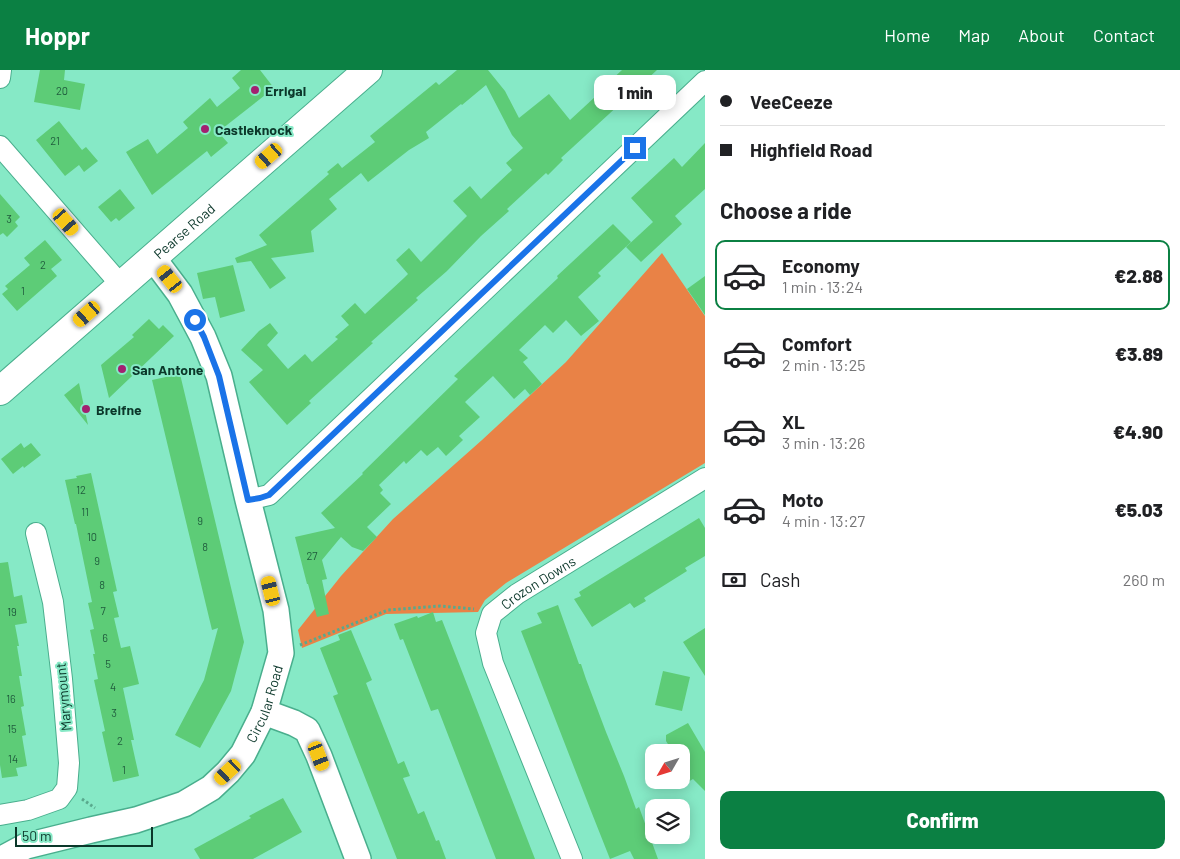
<!DOCTYPE html>
<meta charset="utf-8">
<style>
:root{--surface:#fff;--page:#f2f2f2;--text:#202124;--muted:#757577;--line:#e0e0e0;--accent:#0b8043}
body{margin:0;font-family:Barlow,sans-serif;background:var(--page);color:var(--text);height:100vh;display:flex;flex-direction:column;font-size:19px;white-space:nowrap}
*{box-sizing:border-box;margin:0}
p{font-size:16px;color:var(--muted)}
.icon{flex:none;width:28px;height:28px;fill:none;stroke:currentColor;stroke-width:2;stroke-linecap:round;stroke-linejoin:round}
.map{position:relative;flex:1;overflow:hidden}
.side{display:flex;flex-direction:column;background:var(--surface);width:475px}
.side>*{flex:none}
.hud{display:grid;align-content:center;height:110px;padding:0 15px;background:var(--surface)}
.needle{width:32px;rotate:231deg}
.tools{position:absolute;left:645px;top:674px;display:grid;gap:10px}
.tools a{display:grid;place-items:center;width:45px;height:45px;border-radius:10px;background:var(--surface);box-shadow:0 2px 12px #0003;font-size:25px}
.scale{position:absolute;left:15px;bottom:12px;width:138px;box-sizing:border-box;padding-left:5px;border:2px solid #0b372a;border-top:0;font-size:14px;line-height:18px;white-space:nowrap;color:#0b372a;-webkit-text-stroke:4px #86e9c6;paint-order:stroke}
.end{position:absolute;width:22px;height:22px;margin:-11px;border:6px solid #1a73e8;background:#fff;box-shadow:0 0 0 2px #fff}
.from{border-radius:50%}
.bubble{position:absolute;height:35px;border-radius:10px;background:var(--surface);box-shadow:0 2px 12px #0003;font-size:16px;font-weight:800;line-height:35px;text-align:center}
.car{position:absolute;width:15px;height:30px;margin:-15px -8px;border-radius:6px;box-shadow:0 0 4px 1px #0007;background:linear-gradient(#f5c518 24%,#345 0 40%,#f5c518 0 76%,#345 0 86%,#f5c518 0)}
.hud b{display:flex;align-items:center;gap:18px;height:48px;font-size:19px}
.hud b+b{border-top:1px solid var(--line)}
.hud i{width:12px;height:12px;background:var(--text)}
ul{padding:0;list-style:none}
li{display:flex;align-items:center;gap:15px;height:70px;margin:0 10px 8px;padding:0 5px;border:2px solid transparent;border-radius:10px}
li div{flex:1}
li b{display:block;font-size:19px}
li em{font-style:normal;font-weight:800}
li.active{border-color:var(--accent)}
li>.icon{width:45px;height:45px;stroke-width:1.5}
h2{padding:0 15px;font-size:22px;line-height:60px}
.pay{display:flex;align-items:center;gap:12px;height:55px;padding:0 15px;font-size:19px}
.pay p{margin-inline-start:auto}
.button{display:flex;gap:10px;margin-top:auto;padding:10px 15px}
.button a{flex:1;height:58px;border-radius:10px;background:var(--accent);color:#fff;font-size:20px;font-weight:800;line-height:58px;text-align:center}
header{display:flex;align-items:center;gap:30px;box-sizing:border-box;height:70px;padding:0 25px;background:var(--accent);color:#fff}
header strong{font-size:24px}
nav{display:flex;gap:28px;margin-inline-start:auto;font-size:18px}
main{display:flex;flex:1;min-height:0}
.map>svg:first-child{display:block}
.green{fill:#e98246}
.building{fill:#5dcc77}
.lines{fill:none;stroke-linecap:round;stroke-linejoin:round}
.minor-casing{stroke:#49ae8d;stroke-width:22}
.tertiary-casing{stroke:#49ae8d;stroke-width:28}
.secondary-casing{stroke:#49ae8d;stroke-width:30}
.path{stroke:#59a98d;stroke-width:3;stroke-dasharray:2.5 2.5;stroke-linecap:butt}
.minor{stroke:#fff;stroke-width:20}
.tertiary{stroke:#fff;stroke-width:25}
.secondary{stroke:#fff;stroke-width:28}
.route{stroke:#1a73e8;stroke-width:6}
.poi-dot{fill:#a32070;stroke:#86e9c6;stroke-width:2}
.labels{text-anchor:middle;dominant-baseline:central;stroke-width:4;stroke-linejoin:round;paint-order:stroke}
.number-label{font-size:11px;fill:#205c3d}
.poi-label{font-size:14px;font-weight:bold;fill:#0b372a;stroke:#86e9c6;text-anchor:start}
.street-label{font-size:14px;fill:#0b372a;stroke:#86e9c6}
</style>
<header>
<strong>Hoppr</strong>
<nav><a>Home</a><a>Map</a><a>About</a><a>Contact</a></nav>
</header>
<main>
<div class="map">
<svg width="705" height="789" viewBox="0 0 705 789">
<rect width="100%" height="100%" fill="#86e9c6"/>
<path class="green" d="M662 183 705 246V393L506 513 485 530 478 542 386 544 302 578 298 560 341 506 393 449 482 370 566 292Z"/>
<path class="building" d="M40 0H65L64 10 85 14 80 40 34 32Z
M241 0H260L274 18 218 62 228 73 211 87 207 81 152 125 126 82 148 69 157 84 188 58 183 52 210 28 217 37 240 18 232 8Z
M457 0H488L505 21 519 48 549 24 570 50 596 26 595 25 622 0H657L561 88 563 90 548 105 546 103 507 139 509 141 481 166 447 201 416 228 418 230 371 272 373 273 309 331 311 333 287 355 249 312 263 300 241 280 259 261 270 253 278 263 267 275 288 299 305 284 312 292 338 269 335 267 349 255 341 246 355 233 365 244 404 208 408 204 396 190 409 178 421 192 467 146 453 131 470 116 481 129 512 100 506 93 523 78 512 65 486 15 462 35 461 34 426 62 429 68 409 80 368 112 361 103 329 129 337 139 311 161 314 182 271 188 286 208 270 219 251 191 237 193 235 188 267 175 259 165 329 104 327 102 338 93 342 98 375 72 370 66 436 12 439 15Z
M59 51 82 80 86 77 98 91 84 102 79 95 65 106 36 70Z
M705 73V119L675 146 682 154 641 192 626 177 653 152 631 128 674 88 682 97Z
M120 119 135 138 119 151 116 148 111 152 98 137Z
M0 124 20 147 15 152 18 156 7 167 3 163 0 165Z
M613 154 631 172 598 203 601 206 578 227 599 251 581 266 566 250 553 263 545 255 519 280 528 288 523 292 542 314 530 325 525 319 514 329 493 306 465 332 480 347 459 366 463 370 446 386 438 377 427 386 421 380 406 394 404 391 379 415 383 420 380 423 391 434 367 457 377 467 363 481 352 477 341 467 322 490 327 509 322 510 329 544 317 547 308 514H307L295 467 335 458 321 443 363 404 362 403 458 309 454 306 558 208 557 206Z
M45 170 62 190 51 199 57 206 17 241 2 224 8 219 5 216 30 195 24 188Z
M233 195 245 241 220 248 215 227 203 229 197 203Z
M705 206V245L687 219Z
M149 249 159 259 163 255 174 266 109 328 101 295 134 267 132 265Z
M180 304 244 572 231 621 200 678 175 665 204 610 218 558 212 560 152 310Z
M79 313 88 355 64 325Z
M21 373 24 378 31 373 41 385 24 398 23 396 13 404 1 389Z
M91 403 117 521 113 522 119 547 114 548 121 578 130 576 139 614 123 618 134 670H131L139 706 113 712 102 662 105 661 94 610 98 609 93 584H95L90 560 94 559 88 533 92 532 76 454H75L65 410 77 408 76 406Z
M699 448 705 458V486L685 498 687 501 644 528 646 531 634 538 630 533 592 557 574 529 581 526 579 522Z
M8 492 14 527 22 525 27 553 15 555 19 576H17L22 606H19L24 636 21 637 26 665 22 666 27 696 16 698 18 706 2 708 0 695V493Z
M558 535 579 594H581L586 609 606 662 624 706 636 739 639 737 658 789H634L630 781 610 789 591 741 521 561 542 553 537 543Z
M433 542 436 552 442 550 535 789H496L438 639 431 641 403 569 400 570 394 554 417 546 418 548Z
M705 558V606L683 572Z
M351 560 372 610 366 613 398 694 404 691 410 706 403 708 418 744 424 741 436 771 439 770 446 789H397L333 626 338 624 320 578 340 570 338 565Z
M663 601 690 607 682 641 655 635Z
M688 653 705 682V721L693 709 681 716V682H673L666 671V665Z
M283 728 302 762 253 789H200L194 779 251 748 249 746Z"/>
<g class="lines">
<defs>
<g id="minor">
<path d="M0 8 1 0"/>
<path d="M0 76 121 215"/>
<path d="M248 430 269 425 705 11"/>
<path d="M0 745 28 740 59 729 67 718 69 693 62 609 53 532 36 463"/>
<path id="s1" d="M572 789 493 593 486 563 492 544 517 524 705 408"/>
</g>
<g id="tertiary">
<path d="M264 642 294 653 307 660 319 686 358 789"/>
<path id="s2" d="M2 789 26 776 91 760 136 750 184 734 211 718 228 702 243 684 264 642 281 583 276 540 248 430 219 306 203 267 180 224 153 188"/>
</g>
<g id="secondary">
<path id="s3" d="M0 321 368 0"/>
</g>
</defs>
<use href="#minor" class="minor-casing"/>
<use href="#tertiary" class="tertiary-casing"/>
<use href="#secondary" class="secondary-casing"/>
<path class="path" d="M300 575 388 540 440 536 474 539
M82 729 95 738"/>
<use href="#minor" class="minor"/>
<use href="#tertiary" class="tertiary"/>
<use href="#secondary" class="secondary"/>
</g>
<g class="lines">
<path class="route" d="M195 250 204 267 219 306 248 430 260 428 269 425 635 78"/>
</g>
<g class="poi-dot">
<circle cx="255" cy="20" r="5"/>
<circle cx="205" cy="59" r="5"/>
<circle cx="122" cy="299" r="5"/>
<circle cx="86" cy="339" r="5"/>
</g>
<g class="labels">
<g class="number-label">
<text x="62" y="20">20</text>
<text x="55" y="70">21</text>
<text x="9" y="148">3</text>
<text x="43" y="194">2</text>
<text x="23" y="220">1</text>
<text x="81" y="419">12</text>
<text x="85" y="441">11</text>
<text x="200" y="450">9</text>
<text x="92" y="466">10</text>
<text x="205" y="476">8</text>
<text x="312" y="485">27</text>
<text x="97" y="490">9</text>
<text x="102" y="514">8</text>
<text x="103" y="540">7</text>
<text x="12" y="541">19</text>
<text x="105" y="567">6</text>
<text x="108" y="593">5</text>
<text x="113" y="616">4</text>
<text x="11" y="628">16</text>
<text x="114" y="642">3</text>
<text x="12" y="658">15</text>
<text x="120" y="670">2</text>
<text x="13" y="688">14</text>
<text x="124" y="699">1</text>
</g>
<g class="poi-label">
<text x="265" y="20">Errigal</text>
<text x="215" y="59">Castleknock</text>
<text x="132" y="299">San Antone</text>
<text x="96" y="339">Breifne</text>
</g>
<g class="street-label">
<text stroke="none"><textPath href="#s3" startOffset="244">Pearse Road</textPath></text>
<text stroke="none"><textPath href="#s1" startOffset="318">Crozon Downs</textPath></text>
<text transform="translate(63 627) rotate(-95)">Marymount</text>
<text stroke="none"><textPath href="#s2" startOffset="324">Circular Road</textPath></text>
</g>
</g>
</svg>
<div class="tools">
<a><svg class="needle" viewBox="-14 -14 28 28"><path d="M0-13l5 13h-10z" fill="#e53935"/><path d="M0 13l5-13h-10z" fill="#757577"/></svg></a>
<a><svg class="icon" aria-label="layers" viewBox="0 0 24 24"><path d="M12 4l9 5-9 5-9-5zM3 14l9 5 9-5"/></svg></a>
</div>
<div class="scale">50 m</div>
<i class="end from" style="left:195px;top:250px"></i>
<i class="end" style="left:635px;top:78px"></i>
<div class="bubble" style="left:594px;top:5px;width:82px">1 min</div>
<i class="car" style="left:269px;top:86px;rotate:229deg"></i>
<i class="car" style="left:66px;top:152px;rotate:139deg"></i>
<i class="car" style="left:170px;top:209px;rotate:321deg"></i>
<i class="car" style="left:87px;top:244px;rotate:229deg"></i>
<i class="car" style="left:271px;top:521px;rotate:346deg"></i>
<i class="car" style="left:319px;top:686px;rotate:159deg"></i>
<i class="car" style="left:228px;top:702px;rotate:227deg"></i>
</div>
<section class="side">
<div class="hud">
<b><i class="from"></i>VeeCeeze</b>
<b><i></i>Highfield Road</b>
</div>
<h2>Choose a ride</h2>
<ul>
<li class="active"><svg class="icon" aria-label="car" viewBox="0 0 24 24"><path d="M5 17H2v-5l4-1 3-4h7l3 4 3 1v5h-3M9 17h6M6 11h13"/><circle cx="7" cy="17" r="2"/><circle cx="17" cy="17" r="2"/></svg><div><b>Economy</b><p>1 min · 13:24</p></div><em>€2.88</em></li>
<li><svg class="icon" aria-label="car" viewBox="0 0 24 24"><path d="M5 17H2v-5l4-1 3-4h7l3 4 3 1v5h-3M9 17h6M6 11h13"/><circle cx="7" cy="17" r="2"/><circle cx="17" cy="17" r="2"/></svg><div><b>Comfort</b><p>2 min · 13:25</p></div><em>€3.89</em></li>
<li><svg class="icon" aria-label="car" viewBox="0 0 24 24"><path d="M5 17H2v-5l4-1 3-4h7l3 4 3 1v5h-3M9 17h6M6 11h13"/><circle cx="7" cy="17" r="2"/><circle cx="17" cy="17" r="2"/></svg><div><b>XL</b><p>3 min · 13:26</p></div><em>€4.90</em></li>
<li><svg class="icon" aria-label="car" viewBox="0 0 24 24"><path d="M5 17H2v-5l4-1 3-4h7l3 4 3 1v5h-3M9 17h6M6 11h13"/><circle cx="7" cy="17" r="2"/><circle cx="17" cy="17" r="2"/></svg><div><b>Moto</b><p>4 min · 13:27</p></div><em>€5.03</em></li>
</ul>
<div class="pay"><svg class="icon" aria-label="cash" viewBox="0 0 24 24"><path d="M3 7h18v10H3z"/><circle cx="12" cy="12" r="2"/></svg>Cash<p>260 m</p></div>
<div class="button"><a>Confirm</a></div>
</section>
</main>
